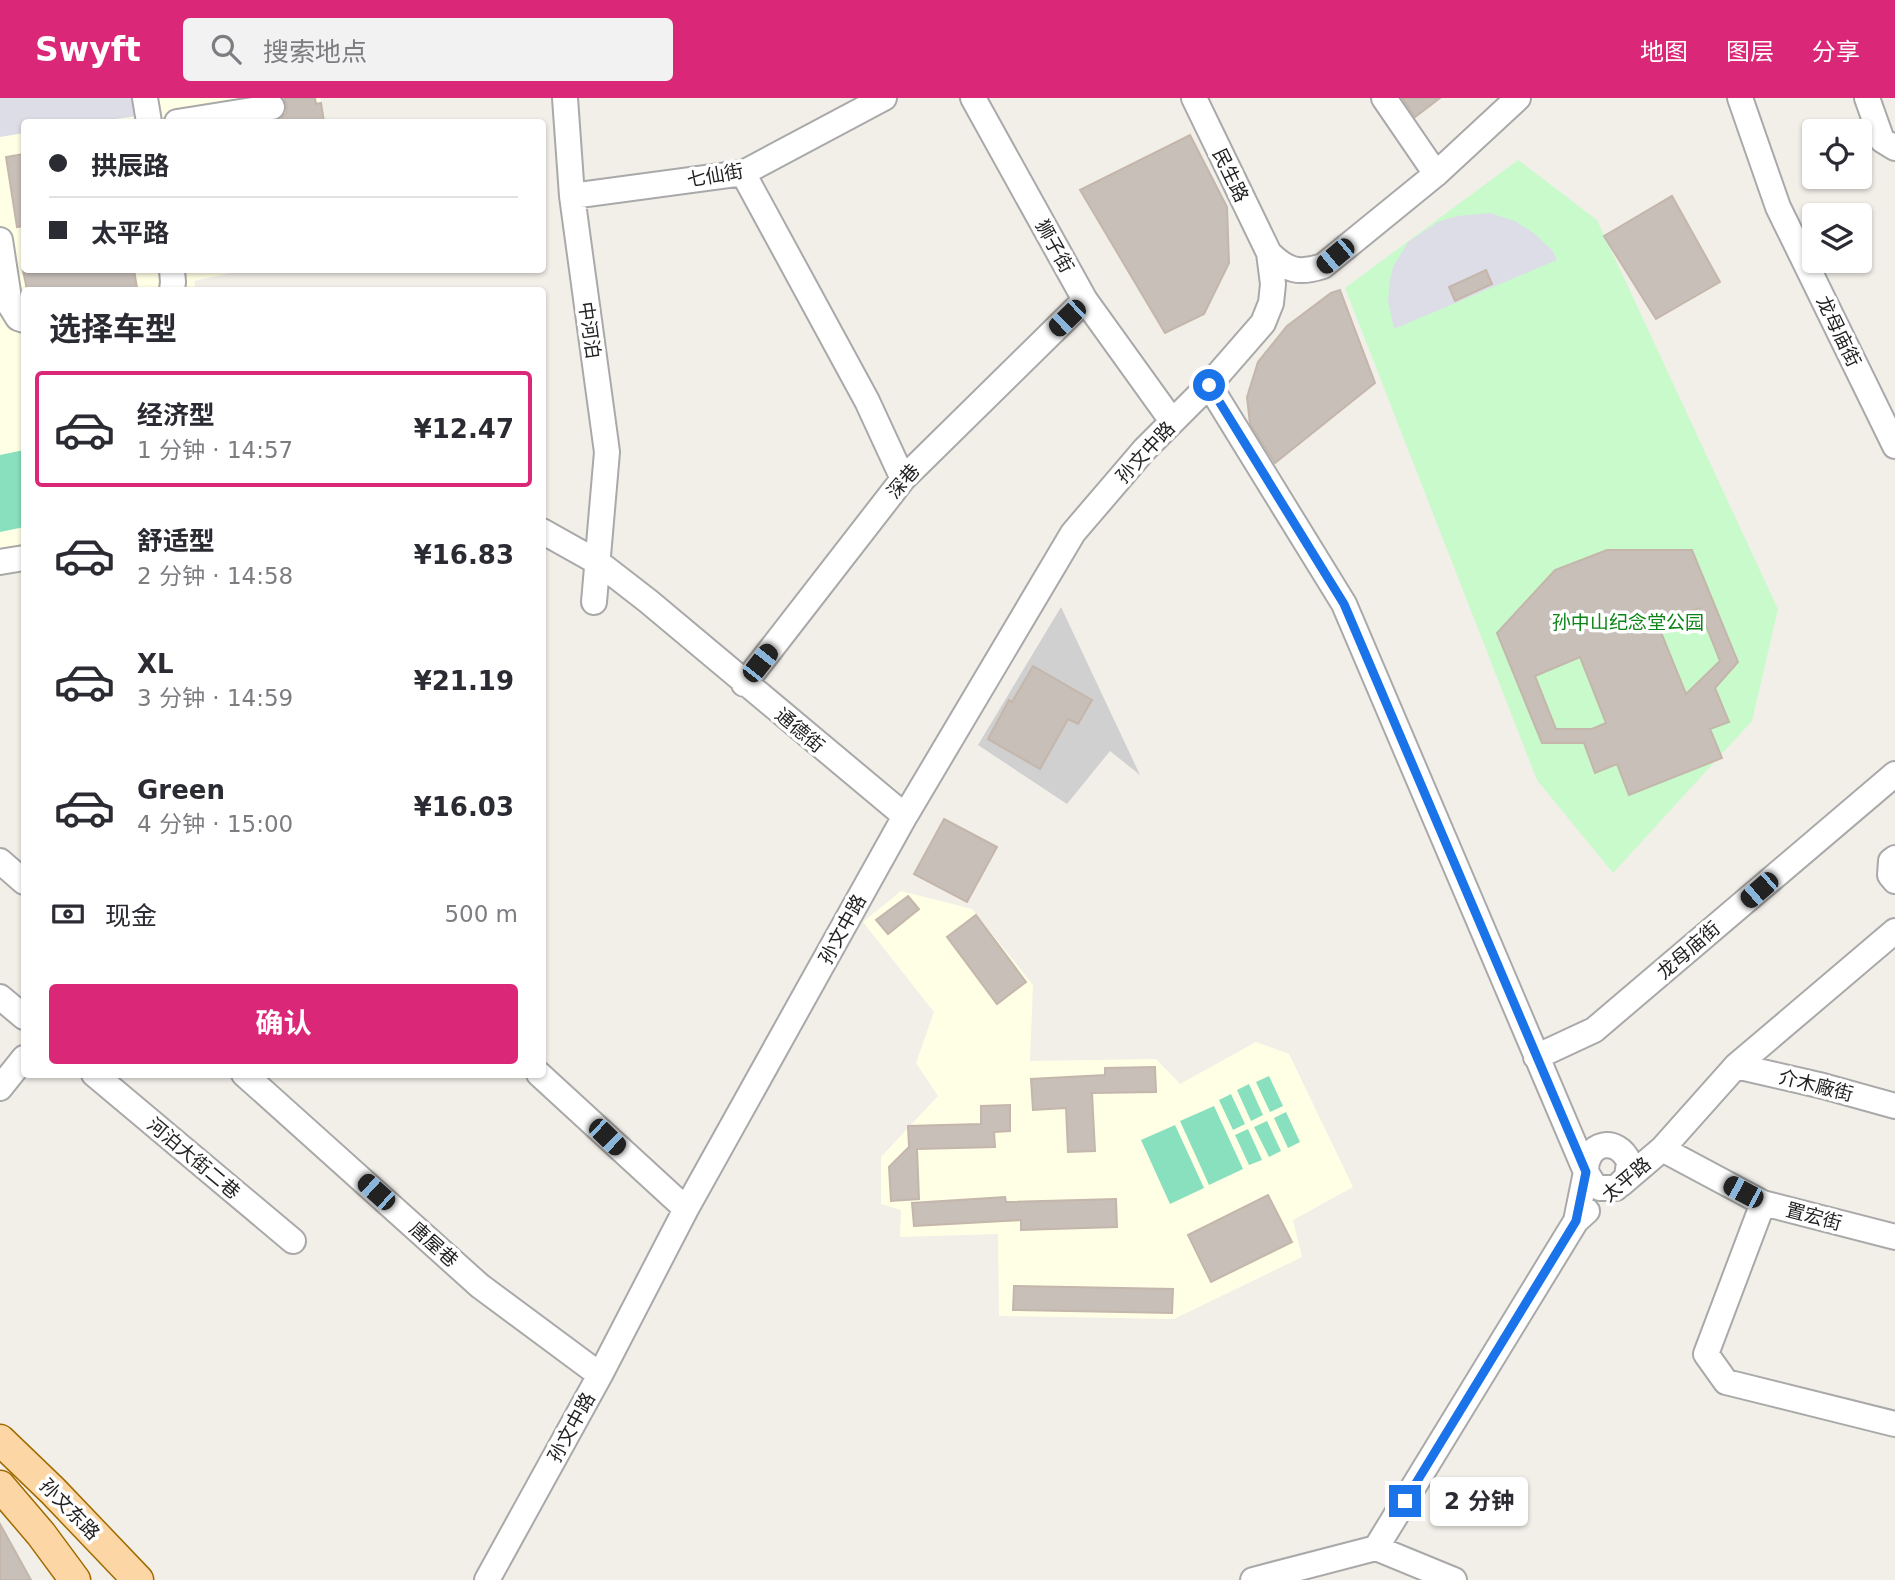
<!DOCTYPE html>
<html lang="zh">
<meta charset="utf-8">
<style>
:root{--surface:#fff;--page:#f2f2f3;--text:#2b2b33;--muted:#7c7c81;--line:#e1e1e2;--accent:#db2777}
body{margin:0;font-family:"DejaVu Sans","Noto Sans SC",sans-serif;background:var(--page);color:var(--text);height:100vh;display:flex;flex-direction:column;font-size:26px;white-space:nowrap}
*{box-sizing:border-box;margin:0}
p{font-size:23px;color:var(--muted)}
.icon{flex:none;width:38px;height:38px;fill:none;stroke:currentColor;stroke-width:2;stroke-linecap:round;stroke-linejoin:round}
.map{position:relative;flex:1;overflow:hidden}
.sheet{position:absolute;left:21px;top:189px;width:525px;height:791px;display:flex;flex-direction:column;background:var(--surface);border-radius:7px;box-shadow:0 2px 5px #0004}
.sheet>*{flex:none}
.guide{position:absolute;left:21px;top:21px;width:525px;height:154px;border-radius:7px;box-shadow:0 2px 5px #0004;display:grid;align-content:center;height:154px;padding:0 28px;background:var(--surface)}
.fabs{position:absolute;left:1802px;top:21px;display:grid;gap:14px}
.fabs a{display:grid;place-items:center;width:70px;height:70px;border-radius:7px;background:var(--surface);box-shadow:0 2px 5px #0004;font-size:35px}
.end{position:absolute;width:32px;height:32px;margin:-16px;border:9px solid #1a73e8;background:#fff;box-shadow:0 0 0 4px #fff}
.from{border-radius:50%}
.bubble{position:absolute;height:49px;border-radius:7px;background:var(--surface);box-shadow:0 2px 5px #0004;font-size:23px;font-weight:700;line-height:49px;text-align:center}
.car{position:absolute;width:21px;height:42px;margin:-21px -10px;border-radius:9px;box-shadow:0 0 5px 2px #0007;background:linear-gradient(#222 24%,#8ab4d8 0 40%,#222 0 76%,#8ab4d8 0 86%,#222 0)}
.guide b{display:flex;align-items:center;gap:24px;height:66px;font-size:26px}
.guide b+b{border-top:2px solid var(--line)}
.guide i{width:18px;height:18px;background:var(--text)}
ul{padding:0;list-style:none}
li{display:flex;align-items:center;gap:21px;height:116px;margin:0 14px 10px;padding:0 14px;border:4px solid transparent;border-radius:7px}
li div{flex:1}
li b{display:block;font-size:26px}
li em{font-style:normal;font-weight:700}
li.on{border-color:var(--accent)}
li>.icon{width:63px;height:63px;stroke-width:1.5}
h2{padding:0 28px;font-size:32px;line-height:84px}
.pay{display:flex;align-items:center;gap:18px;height:77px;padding:0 28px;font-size:26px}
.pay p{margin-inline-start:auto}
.primary-button{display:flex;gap:14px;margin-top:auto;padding:14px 28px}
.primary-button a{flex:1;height:80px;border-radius:7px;background:var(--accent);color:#fff;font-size:28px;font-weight:700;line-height:80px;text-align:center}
header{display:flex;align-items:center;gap:42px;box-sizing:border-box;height:98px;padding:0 35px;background:var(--accent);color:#fff}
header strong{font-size:33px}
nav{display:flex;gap:38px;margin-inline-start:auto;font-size:24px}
.search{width:490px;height:63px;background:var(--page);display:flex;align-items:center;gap:18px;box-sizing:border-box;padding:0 24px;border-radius:7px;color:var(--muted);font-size:26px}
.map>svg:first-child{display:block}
.education{fill:#ffffe5}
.religious{fill:#d0d0d0}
.park{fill:#c8facc}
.pitch{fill:#88e0be}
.plaza{fill:#dddde8}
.building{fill:#c7bfb8;stroke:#c4b6ab;stroke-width:2;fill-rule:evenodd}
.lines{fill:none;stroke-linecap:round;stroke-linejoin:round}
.minor-casing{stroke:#a9a9a9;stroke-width:28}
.major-casing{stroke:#a06b00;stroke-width:33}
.minor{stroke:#fff;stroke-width:24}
.major{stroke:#fcd6a4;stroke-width:30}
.route{stroke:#1a73e8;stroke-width:9}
.labels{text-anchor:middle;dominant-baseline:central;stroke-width:7;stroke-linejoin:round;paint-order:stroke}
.street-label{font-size:19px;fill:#222;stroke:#fff}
.park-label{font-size:19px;fill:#0c8416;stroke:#fff}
</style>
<header>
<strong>Swyft</strong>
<div class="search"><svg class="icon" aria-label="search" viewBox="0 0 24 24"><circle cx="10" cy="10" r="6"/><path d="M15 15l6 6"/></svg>搜索地点</div>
<nav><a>地图</a><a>图层</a><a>分享</a></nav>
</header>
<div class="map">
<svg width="1895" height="1482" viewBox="0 0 1895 1482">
<rect width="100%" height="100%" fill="#f2efe9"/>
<path class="education" d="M0 0H320L324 24H24V172H245L194 183 196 192H24V448L0 452Z
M901 793 972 811 1033 887 1030 963 1156 961 1180 986 1256 944 1289 956 1353 1089 1293 1122 1302 1159 1174 1221 999 1218 998 1136 900 1139 901 1112 881 1106V1059L938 998 916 965 934 914 863 824Z"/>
<path class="religious" d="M1061 509 1140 677 1110 653 1067 706 978 647Z"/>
<path class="park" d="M1518 62 1597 122 1778 511 1752 623 1613 775 1537 682 1345 190Z"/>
<path class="pitch" d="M24 352V429L0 434V357Z
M1269 978 1283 1008 1270 1014 1256 984Z
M1249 986 1263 1017 1251 1023 1237 992Z
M1231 996 1245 1026 1233 1032 1219 1002Z
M1214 1008 1243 1071 1209 1087 1180 1023Z
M1286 1014 1300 1044 1288 1050 1274 1020Z
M1267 1023 1281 1053 1269 1059 1254 1029Z
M1175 1027 1204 1090 1170 1106 1141 1042Z
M1248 1031 1262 1062 1249 1067 1235 1037Z"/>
<path class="plaza" d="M0 0H135L138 18 92 24H24V35L0 39Z
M1490 115 1515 123 1535 136 1552 152 1557 162 1394 231 1388 203 1390 182 1393 169 1408 144 1438 124 1457 118Z"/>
<path class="building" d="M284 0H315L316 6 321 5 324 24H269L281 21 286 15 287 7Z
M1402 0H1440L1415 19Z
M1190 37 1227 109 1229 165 1204 216 1165 235 1080 92Z
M24 56V128L17 129 6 59Z
M1672 98 1720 184 1656 221 1604 138Z
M23 172H134L137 190 123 192H27Z
M1486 172 1492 186 1455 203 1449 189Z
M1340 192 1375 285 1275 365 1250 326 1247 299 1258 264 1287 228 1331 195Z
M1607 452H1692L1738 564 1715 590 1729 624 1710 631 1722 660 1629 697 1617 666 1595 675 1584 645H1542L1497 535 1555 472ZM1699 510 1720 563 1686 596 1658 527ZM1580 559 1606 625 1592 631H1556L1535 578Z
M1033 568 1092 602 1078 626 1068 621 1040 671 988 641 1009 602 1012 604Z
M944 721 997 749 967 804 914 776Z
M908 798 919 811 888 836 876 822Z
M976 817 1026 884 997 906 947 839Z
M1155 969 1156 994 1092 995 1095 1053 1068 1054 1066 1010 1033 1012 1031 981 1105 977V970Z
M1010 1007V1033L994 1034 995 1049 917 1051 919 1101 891 1103 889 1069 909 1049 908 1028 981 1026V1008Z
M1268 1097 1292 1144 1211 1184 1188 1137Z
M1005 1099 1006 1104 1116 1101 1117 1129 1021 1132V1122L914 1128 912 1105Z
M1014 1188 1173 1191 1172 1215 1013 1212Z
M0 1426 31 1482H0Z"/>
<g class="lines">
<defs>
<path id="minor" d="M145 0 149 24
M565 0 572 98 607 354 594 504
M973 0 1085 202 1172 323
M1384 0 1436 76
M1740 0 1778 109 1895 348
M1867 0 1882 42 1895 50
M177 24 272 9
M743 75 867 303 903 381
M572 98 743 75 884 0
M0 142 10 207 18 220 24 222
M1269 155C1287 173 1299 176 1323 168L1436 76 1518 0
M172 172 173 184 172 192
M1209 287 1344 506 1586 1074 1594 1087 1600 1090H1616L1627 1079 1629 1064C1617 1037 1585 1044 1586 1074L1576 1123
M542 433 599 465 648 503 905 718
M0 464 24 460
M744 586 903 381 1085 202
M1895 760 1891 763 1890 777 1895 783
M0 763 24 784
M0 899 24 919
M1536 959 1594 932 1895 676
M1736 968 1823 988 1895 1008
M94 976 293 1143
M244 976 480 1188 600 1277
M539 976 686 1111
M0 990 24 960
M1662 1051 1763 1105 1895 1139
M1621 1086 1662 1051 1736 968 1895 833
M1763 1105 1706 1256 1726 1284 1895 1326
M1376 1450 1454 1482
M487 1482 600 1277 686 1111 905 718 1073 435 1144 352 1209 287 1263 225 1271 205 1273 186 1269 155 1194 0
M1253 1482 1376 1450 1576 1123 1587 1113"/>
<path id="major" d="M0 1342 53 1393 138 1482
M0 1388 41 1436 75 1482"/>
</defs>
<use href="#minor" class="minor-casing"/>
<use href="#major" class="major-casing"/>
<use href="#minor" class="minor"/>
<use href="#major" class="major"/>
</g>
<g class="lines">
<path class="route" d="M1209 287 1344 506 1586 1074 1576 1123 1405 1403"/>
</g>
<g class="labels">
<g class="street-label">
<text transform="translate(715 77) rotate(-10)">七仙街</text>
<text transform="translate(1231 77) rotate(64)">民生路</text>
<text transform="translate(1055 148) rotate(61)">狮子街</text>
<text transform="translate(590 232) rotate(82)">中河泊</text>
<text transform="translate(1839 233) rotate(64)">龙母庙街</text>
<text transform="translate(1145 354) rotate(-47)">孙文中路</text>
<text transform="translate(903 383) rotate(-49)">深巷</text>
<text transform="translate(800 632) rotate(40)">通德街</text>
<text transform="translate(842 831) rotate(-61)">孙文中路</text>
<text transform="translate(1688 852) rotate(-41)">龙母庙街</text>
<text transform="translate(1816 987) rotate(14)">介木廠街</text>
<text transform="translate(194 1060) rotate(40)">河泊大街二巷</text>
<text transform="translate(1626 1081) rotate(-40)">太平路</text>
<text transform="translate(1814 1118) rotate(15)">置宏街</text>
<text transform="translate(434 1146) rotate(42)">唐屋巷</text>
<text transform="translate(571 1329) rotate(-61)">孙文中路</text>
<text transform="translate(70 1411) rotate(46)">孙文东路</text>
</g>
<g class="park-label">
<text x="1628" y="524">孙中山纪念堂公园</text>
</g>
</g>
</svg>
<div class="fabs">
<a><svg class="icon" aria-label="locate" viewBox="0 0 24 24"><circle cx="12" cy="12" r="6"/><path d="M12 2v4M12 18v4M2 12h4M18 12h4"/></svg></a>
<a><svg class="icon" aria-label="layers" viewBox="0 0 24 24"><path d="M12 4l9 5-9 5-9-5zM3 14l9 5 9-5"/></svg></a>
</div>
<i class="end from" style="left:1209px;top:287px"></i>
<i class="end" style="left:1405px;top:1403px"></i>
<div class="bubble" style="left:1430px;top:1379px;width:98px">2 分钟</div>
<i class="car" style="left:1335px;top:158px;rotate:230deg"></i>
<i class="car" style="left:1067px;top:220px;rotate:226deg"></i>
<i class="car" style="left:760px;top:565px;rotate:38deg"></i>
<i class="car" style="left:1759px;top:792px;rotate:229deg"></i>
<i class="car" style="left:607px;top:1039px;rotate:134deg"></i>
<i class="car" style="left:376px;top:1094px;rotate:312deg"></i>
<i class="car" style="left:1743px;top:1094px;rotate:298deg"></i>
<div class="guide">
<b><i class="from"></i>拱辰路</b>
<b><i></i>太平路</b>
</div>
<section class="sheet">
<h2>选择车型</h2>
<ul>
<li class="on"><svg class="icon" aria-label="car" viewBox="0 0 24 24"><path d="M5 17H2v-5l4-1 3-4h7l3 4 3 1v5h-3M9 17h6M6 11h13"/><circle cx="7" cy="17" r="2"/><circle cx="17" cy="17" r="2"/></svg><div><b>经济型</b><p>1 分钟 · 14:57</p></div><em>¥12.47</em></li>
<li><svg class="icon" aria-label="car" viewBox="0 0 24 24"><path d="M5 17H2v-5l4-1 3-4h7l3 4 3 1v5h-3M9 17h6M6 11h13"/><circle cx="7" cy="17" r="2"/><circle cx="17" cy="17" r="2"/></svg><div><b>舒适型</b><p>2 分钟 · 14:58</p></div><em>¥16.83</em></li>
<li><svg class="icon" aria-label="car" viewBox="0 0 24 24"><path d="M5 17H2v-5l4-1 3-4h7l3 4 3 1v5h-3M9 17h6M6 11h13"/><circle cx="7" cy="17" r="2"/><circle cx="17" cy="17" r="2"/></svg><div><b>XL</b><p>3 分钟 · 14:59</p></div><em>¥21.19</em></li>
<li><svg class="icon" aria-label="car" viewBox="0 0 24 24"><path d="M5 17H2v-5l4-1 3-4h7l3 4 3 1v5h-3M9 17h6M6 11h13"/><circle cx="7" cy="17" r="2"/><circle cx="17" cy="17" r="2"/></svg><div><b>Green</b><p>4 分钟 · 15:00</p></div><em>¥16.03</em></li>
</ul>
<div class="pay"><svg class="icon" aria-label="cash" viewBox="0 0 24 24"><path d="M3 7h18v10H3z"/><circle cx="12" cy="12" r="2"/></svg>现金<p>500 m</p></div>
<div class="primary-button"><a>确认</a></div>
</section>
</div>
